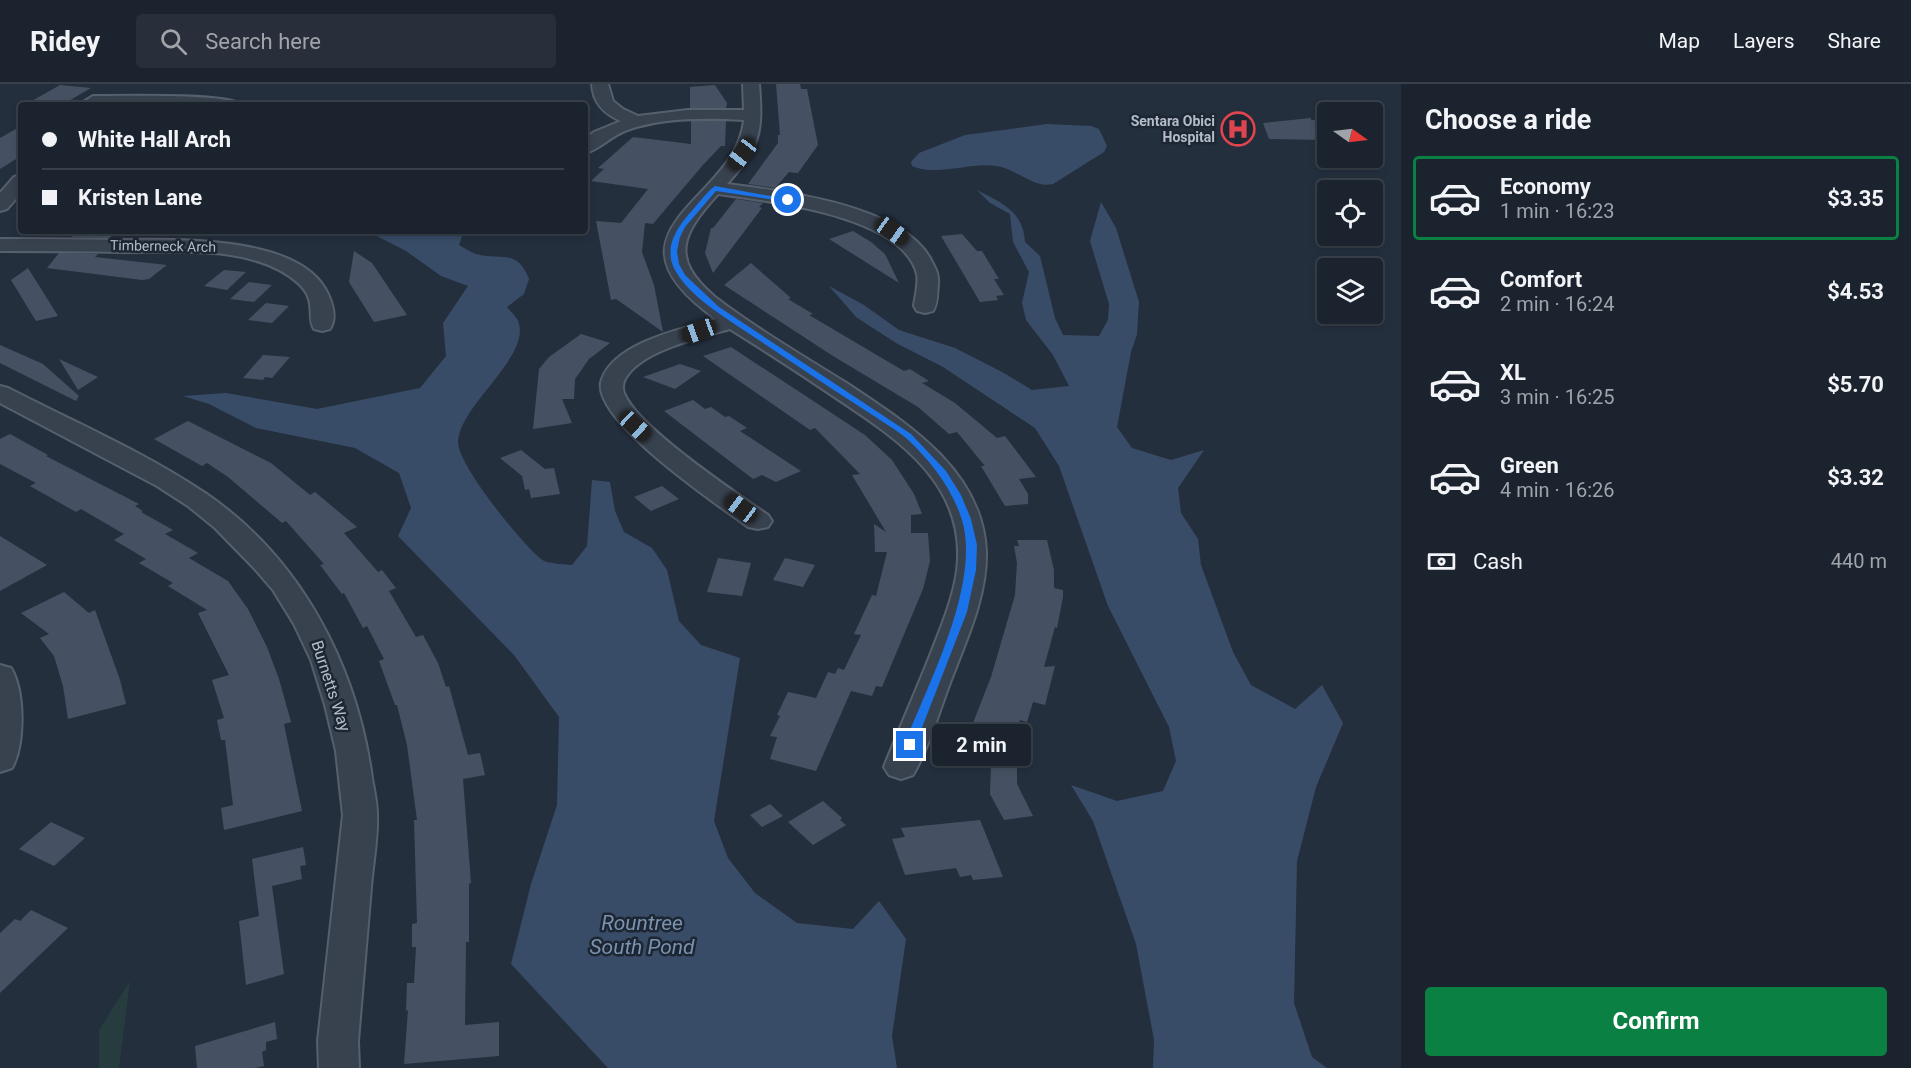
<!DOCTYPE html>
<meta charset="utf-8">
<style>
:root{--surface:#1b232e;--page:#282f3a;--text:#f1f3f6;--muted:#a0a4aa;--line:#39404a;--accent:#0b8043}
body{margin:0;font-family:Roboto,sans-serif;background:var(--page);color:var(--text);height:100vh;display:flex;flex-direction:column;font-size:22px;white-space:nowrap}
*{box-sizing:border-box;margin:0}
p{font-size:20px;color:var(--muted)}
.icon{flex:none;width:33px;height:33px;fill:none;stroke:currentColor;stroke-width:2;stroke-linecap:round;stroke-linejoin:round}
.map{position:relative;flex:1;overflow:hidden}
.sheet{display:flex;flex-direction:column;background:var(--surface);width:510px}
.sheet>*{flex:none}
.guide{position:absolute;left:18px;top:18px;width:570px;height:132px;border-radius:6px;box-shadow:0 3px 9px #0003,0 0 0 2px var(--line);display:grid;align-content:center;height:132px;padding:0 24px;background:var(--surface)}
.needle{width:39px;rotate:104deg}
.fabs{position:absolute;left:1317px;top:18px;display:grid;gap:12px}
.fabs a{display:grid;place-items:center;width:66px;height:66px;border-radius:6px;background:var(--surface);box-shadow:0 3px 9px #0003,0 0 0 2px var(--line);font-size:30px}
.end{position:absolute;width:27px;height:27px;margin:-14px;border:8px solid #1a73e8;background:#fff;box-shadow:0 0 0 3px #fff}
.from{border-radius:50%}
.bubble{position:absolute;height:42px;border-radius:6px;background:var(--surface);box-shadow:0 3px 9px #0003,0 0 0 2px var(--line);font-size:20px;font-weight:700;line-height:42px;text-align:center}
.car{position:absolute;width:18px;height:36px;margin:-18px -9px;border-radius:8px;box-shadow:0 0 4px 2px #0007;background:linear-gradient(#222 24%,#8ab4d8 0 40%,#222 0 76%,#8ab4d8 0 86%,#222 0)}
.guide b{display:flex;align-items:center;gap:21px;height:57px;font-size:22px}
.guide b+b{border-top:2px solid var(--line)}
.guide i{width:15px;height:15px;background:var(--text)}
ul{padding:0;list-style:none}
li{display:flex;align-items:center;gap:18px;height:84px;margin:0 12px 9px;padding:0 12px;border:3px solid transparent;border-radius:6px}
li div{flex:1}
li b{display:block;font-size:22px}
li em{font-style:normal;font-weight:700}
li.current{border-color:var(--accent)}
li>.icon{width:54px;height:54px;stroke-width:1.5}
h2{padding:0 24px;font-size:27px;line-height:72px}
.pay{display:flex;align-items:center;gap:15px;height:66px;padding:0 24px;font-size:22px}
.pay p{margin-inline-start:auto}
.cta{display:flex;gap:12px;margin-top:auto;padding:12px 24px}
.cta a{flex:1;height:69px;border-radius:6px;background:var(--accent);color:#fff;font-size:24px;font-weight:700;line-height:69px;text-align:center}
header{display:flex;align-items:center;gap:36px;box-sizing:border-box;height:84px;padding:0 30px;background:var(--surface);border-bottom:2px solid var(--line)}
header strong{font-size:28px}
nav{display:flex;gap:33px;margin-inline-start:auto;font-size:21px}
.search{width:420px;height:54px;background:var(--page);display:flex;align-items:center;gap:15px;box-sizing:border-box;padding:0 21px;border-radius:6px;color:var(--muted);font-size:22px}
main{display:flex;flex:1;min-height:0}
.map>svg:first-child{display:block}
.green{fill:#263c3f}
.water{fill:#394c67}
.building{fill:#455162}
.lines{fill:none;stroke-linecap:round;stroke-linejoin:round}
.minor-casing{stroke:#565f6c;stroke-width:4}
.minor{fill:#38414e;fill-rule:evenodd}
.route{fill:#1a73e8}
.labels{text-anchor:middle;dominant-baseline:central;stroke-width:5;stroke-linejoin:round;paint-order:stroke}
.far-poi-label{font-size:14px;font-weight:bold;fill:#b4bcc9;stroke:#1d2633;text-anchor:end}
.far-street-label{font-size:14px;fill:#b4bcc9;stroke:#1d2633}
.street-label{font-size:16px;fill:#b4bcc9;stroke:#1d2633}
.near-water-label{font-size:21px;font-style:italic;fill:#7c92b1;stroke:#1d2633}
</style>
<header>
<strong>Ridey</strong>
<div class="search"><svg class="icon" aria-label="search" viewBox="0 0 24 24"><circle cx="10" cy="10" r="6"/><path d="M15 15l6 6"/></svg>Search here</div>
<nav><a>Map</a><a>Layers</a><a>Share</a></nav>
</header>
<main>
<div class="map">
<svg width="1401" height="984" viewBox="0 0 1401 984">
<rect width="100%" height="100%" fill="#242f3e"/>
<path class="green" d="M130 897 119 984H99V946Z"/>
<path class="water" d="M1047 40 1091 42 1099 45 1107 62 1104 68 1053 100C1033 105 1016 84 996 82 969 78 938 93 912 82L911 78 919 69 965 51Z
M977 106C1002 119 1023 127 1025 158L1040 172 1055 234 1063 251 1099 252 1108 236 1109 220 1090 157 1101 118 1116 144 1139 218 1137 250 1131 268 1117 343 1132 364 1171 376 1204 366 1178 404 1181 429 1198 455 1201 481 1233 568 1251 601 1295 625 1322 601 1343 639 1316 703 1297 777 1294 919 1312 973 1327 984H1153L1154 956 1136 860 1093 737 1071 701 1117 717 1163 707 1176 677 1169 643 1108 522 1059 382 1035 344 943 283 896 259 856 233 829 202 864 221 899 246 955 264 1004 289 1032 306 1069 302 1053 271 1026 236 1022 219 1029 188 1013 158 1010 130 990 119Z
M367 147H464L459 161C464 164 471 168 476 170 501 177 517 164 529 195L524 210 507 223C510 227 516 232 518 237 532 272 461 320 458 357 456 379 522 460 541 475 547 480 563 480 572 481L587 462 592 396 610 398 615 427 624 448 652 464 667 486 679 537 701 561 740 574 714 737 728 774 755 809 797 839 853 845 879 817 906 855 892 952 897 984H608L511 880 531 800 557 721 559 633 514 571 398 452 411 424 399 389 355 364 256 344 209 320 183 312 226 309 317 325 420 304 446 272 443 239 468 202 441 192 406 167Z"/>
<path class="building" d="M776 0H800L801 5H807L818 61 798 89 789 88 775 104 748 100 778 59V51H780Z
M60 1 91 4 62 21 30 18Z
M715 1 727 19 726 24H690V3Z
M1311 34V36L1328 37V56L1269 55 1263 39Z
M691 37H726L725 62H721L702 82 653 140 645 139 642 168 654 201 663 248 616 215 611 216 596 137 621 139 648 105 591 97 604 85 598 84 633 53 691 60Z
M21 42V72L0 85V54Z
M736 115 763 119 759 123 762 124 713 189 705 169 711 144H713Z
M77 147H115L110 154 72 153Z
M853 147 871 158 885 170 899 199 829 155Z
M962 150 977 167H982L999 195H994L1004 211 996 212 998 216 980 218 941 152Z
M354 167 372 179 407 231 374 238 349 198Z
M59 169 98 170 95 173 167 181 149 195 142 196 47 184Z
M751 179 791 214 788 215 813 230 809 231 904 287 910 285 929 297 922 299 955 319 997 354 1005 352 1036 393 1019 395 1028 410V420L1005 422 981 382H985L957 348 949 350 918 323 833 272 724 201Z
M28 184 58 232 36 237 11 196Z
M224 186 246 188 227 206 204 202Z
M249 198 272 201 254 218 230 215Z
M266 219 289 222 272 239 248 236Z
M581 250 610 259 589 275 575 295 574 315H562L572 339 533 345 539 285 549 273Z
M0 261 43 280 79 312 76 317 0 279Z
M731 263 865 351 892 376 914 410 922 430 911 431V449H928L930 477 923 505 882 603 876 602 872 612 851 607 816 687 770 675 777 653 770 652 780 632 777 631 788 608 816 614 828 588 835 590 838 584 844 586 861 551 854 550 872 511 876 512 887 468H875L874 440 886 448 852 391 860 390 815 344 810 346 703 272Z
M263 271 290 273 272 294 265 293 263 296 243 294Z
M59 275 98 293 78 306Z
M680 280 701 287 675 305 643 293Z
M693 316 705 325 711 323 725 333 729 332 747 344 740 347 801 387 776 398 762 391 753 395 664 327Z
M188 337 271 379 310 411 315 408 357 443 344 449 378 488 382 486 396 504 389 507 416 553 423 551 438 579 446 603 449 602 468 671 480 669 485 691 463 695 471 799 469 800V858H466L465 941 499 938V972L404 980 408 926 406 927 407 899H414L416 863H412V840L417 839 414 736H417L407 661 397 621H395L379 577 384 575 367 542 363 544 344 509 342 510 320 481 324 480 286 437 282 439 228 393 207 379 202 382 154 355Z
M10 350 48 371 46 372 139 420 135 422 143 427 141 428 173 446 165 450 198 469 189 474 228 497 248 525 267 563 279 595 291 638 284 640 302 727 224 746 221 724 233 721 225 656H221L217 636 224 634 212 596 229 591 198 529 207 526 168 502 173 499 139 479 146 475 114 456 124 450 81 425 76 428 30 402 36 399 0 380V355Z
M521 366 545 385 554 384 560 410 531 414 529 405 525 406 522 392 500 374Z
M662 402 679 415 651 427 634 413Z
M0 452 47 481 0 507Z
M1017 456H1047L1054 486V504L1063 506V513L1057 544 1055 543 1044 583 1055 582 1045 621 1033 618 1027 638 1020 636 1007 673 1017 674V700L1033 732 1004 736 990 710 992 650 971 644 991 593 1015 511 1017 479 1014 462H1019Z
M718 474 751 479 742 512 707 508Z
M785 474 815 481 803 503 773 496Z
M64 508 89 529 95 526 120 596 126 620 68 635 63 602 54 572 40 554 49 550 21 529Z
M823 717 842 734 840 736 846 741 813 761 788 738Z
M770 720 783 732 762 743 750 731Z
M980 736 1003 793 973 796 971 791 960 793 956 784 905 791 892 755 905 753 901 744Z
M51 738 85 754 54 782 19 765Z
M303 763 306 781 300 782 302 795 272 802 284 890 246 901 239 837 259 832 252 775Z
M31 826 68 844 0 909V849L15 835 20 837Z
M275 938 277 955 266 958V966L262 968 264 982 255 984H197L195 962Z"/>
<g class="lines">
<defs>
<path id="minor" d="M592 0H608L613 17 623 25 638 32 688 26H744L743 0H759C763 49 760 63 727 100 783 107 900 121 930 174 935 184 939 189 938 200 937 209 938 219 933 227L925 229 917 227 914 222C915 213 919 199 917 190 902 131 768 117 718 110 682 150 669 174 715 213 757 245 803 272 848 300 908 340 983 387 986 468 987 509 969 550 955 586 941 620 931 660 913 691L901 695 889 691 884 683C899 645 916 607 931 569 941 543 953 515 957 487 968 399 896 354 833 312 799 289 765 267 730 245 702 253 644 266 627 292 623 296 622 304 624 309 636 342 736 409 768 431L772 437 768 443 758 445 748 443C720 422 586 333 602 295 616 258 682 245 716 235 589 145 737 117 744 36 706 34 661 33 625 47 611 52 599 66 585 69V55L594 48 621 37C604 30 593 19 592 0Z
M93 12C115 12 232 9 241 21H87L85 17Z
M21 91V109L7 125 0 127V109L14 93Z
M0 155C38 155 77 155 115 156 170 156 300 149 328 210 333 221 337 234 330 245L322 247 314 245C306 232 318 217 298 199 254 160 174 168 120 168 80 167 40 167 0 167Z
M0 302 8 304C74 338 144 368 205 409 301 474 357 582 372 694 374 706 377 719 377 730 378 754 373 779 371 803 367 854 362 906 358 957L359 984H319L318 957 343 731 336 667 325 621 311 576 294 540 273 506 254 484 215 444 188 422 157 402 0 319Z
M0 581 11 584C25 607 25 661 12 684L0 688Z"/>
</defs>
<use href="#minor" class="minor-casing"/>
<use href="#minor" class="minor"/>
</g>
<path class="route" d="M715 102 792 116 788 118 716 107 685 143 680 153 677 167 679 180 685 191 719 223 911 350 946 387 961 411 971 435 977 461 976 486 967 528 914 664H906L904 661C928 600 981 500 962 436 952 404 930 376 906 354 891 342 873 332 857 321 821 298 786 274 751 251 726 234 685 210 673 182 664 158 681 139 696 122 702 115 708 107 715 102Z"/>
<defs>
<symbol id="hospital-ring" viewBox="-11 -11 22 22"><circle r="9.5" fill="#1d2633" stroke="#e0444e" stroke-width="1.5"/><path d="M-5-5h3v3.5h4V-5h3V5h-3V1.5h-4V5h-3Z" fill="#e0444e"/></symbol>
</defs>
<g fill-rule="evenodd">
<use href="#hospital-ring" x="1219" y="26" width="38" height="38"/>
</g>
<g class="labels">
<g class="far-poi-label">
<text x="1215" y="37">Sentara Obici<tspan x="1215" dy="16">Hospital</tspan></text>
</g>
<g class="far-street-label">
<text transform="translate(163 162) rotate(1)">Timberneck Arch</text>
</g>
<g class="street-label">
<text transform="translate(331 602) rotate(72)">Burnetts Way</text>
</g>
<g class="near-water-label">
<text x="642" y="839">Rountree<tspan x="642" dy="24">South Pond</tspan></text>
</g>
</g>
</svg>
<div class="fabs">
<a><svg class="needle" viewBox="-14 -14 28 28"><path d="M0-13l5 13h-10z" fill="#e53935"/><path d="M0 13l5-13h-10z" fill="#a0a4aa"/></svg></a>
<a><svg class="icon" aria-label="locate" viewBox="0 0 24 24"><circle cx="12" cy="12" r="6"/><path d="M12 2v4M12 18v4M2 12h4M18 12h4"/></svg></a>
<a><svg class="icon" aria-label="layers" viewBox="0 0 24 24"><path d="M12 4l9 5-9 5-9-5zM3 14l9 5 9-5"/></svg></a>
</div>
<i class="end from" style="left:788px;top:116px"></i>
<i class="end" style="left:910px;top:661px"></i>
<div class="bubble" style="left:932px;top:640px;width:99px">2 min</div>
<i class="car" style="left:742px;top:70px;rotate:218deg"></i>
<i class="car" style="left:892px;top:147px;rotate:125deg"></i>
<i class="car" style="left:699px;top:247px;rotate:250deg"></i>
<i class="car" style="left:635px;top:342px;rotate:133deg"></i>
<i class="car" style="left:741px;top:424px;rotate:307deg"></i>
<div class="guide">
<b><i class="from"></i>White Hall Arch</b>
<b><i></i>Kristen Lane</b>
</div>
</div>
<section class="sheet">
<h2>Choose a ride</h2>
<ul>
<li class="current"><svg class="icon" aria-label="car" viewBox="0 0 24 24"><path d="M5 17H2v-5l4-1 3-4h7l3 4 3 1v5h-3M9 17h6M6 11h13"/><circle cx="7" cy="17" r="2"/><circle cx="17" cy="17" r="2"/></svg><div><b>Economy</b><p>1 min · 16:23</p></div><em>$3.35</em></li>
<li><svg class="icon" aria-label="car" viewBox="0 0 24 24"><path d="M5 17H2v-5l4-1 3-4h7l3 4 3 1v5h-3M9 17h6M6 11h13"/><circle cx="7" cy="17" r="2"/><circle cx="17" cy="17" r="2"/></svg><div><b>Comfort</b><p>2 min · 16:24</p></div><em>$4.53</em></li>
<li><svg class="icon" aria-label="car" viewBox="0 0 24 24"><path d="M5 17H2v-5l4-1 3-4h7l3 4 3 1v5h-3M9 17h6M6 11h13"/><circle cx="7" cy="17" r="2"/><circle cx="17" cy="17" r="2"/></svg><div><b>XL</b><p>3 min · 16:25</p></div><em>$5.70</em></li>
<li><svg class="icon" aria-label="car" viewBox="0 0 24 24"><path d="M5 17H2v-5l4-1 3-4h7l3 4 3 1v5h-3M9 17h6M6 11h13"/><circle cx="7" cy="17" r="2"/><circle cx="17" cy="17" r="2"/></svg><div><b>Green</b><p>4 min · 16:26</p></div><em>$3.32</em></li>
</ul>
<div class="pay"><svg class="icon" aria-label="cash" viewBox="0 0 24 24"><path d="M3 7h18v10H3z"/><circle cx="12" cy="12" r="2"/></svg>Cash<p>440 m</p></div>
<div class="cta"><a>Confirm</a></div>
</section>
</main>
